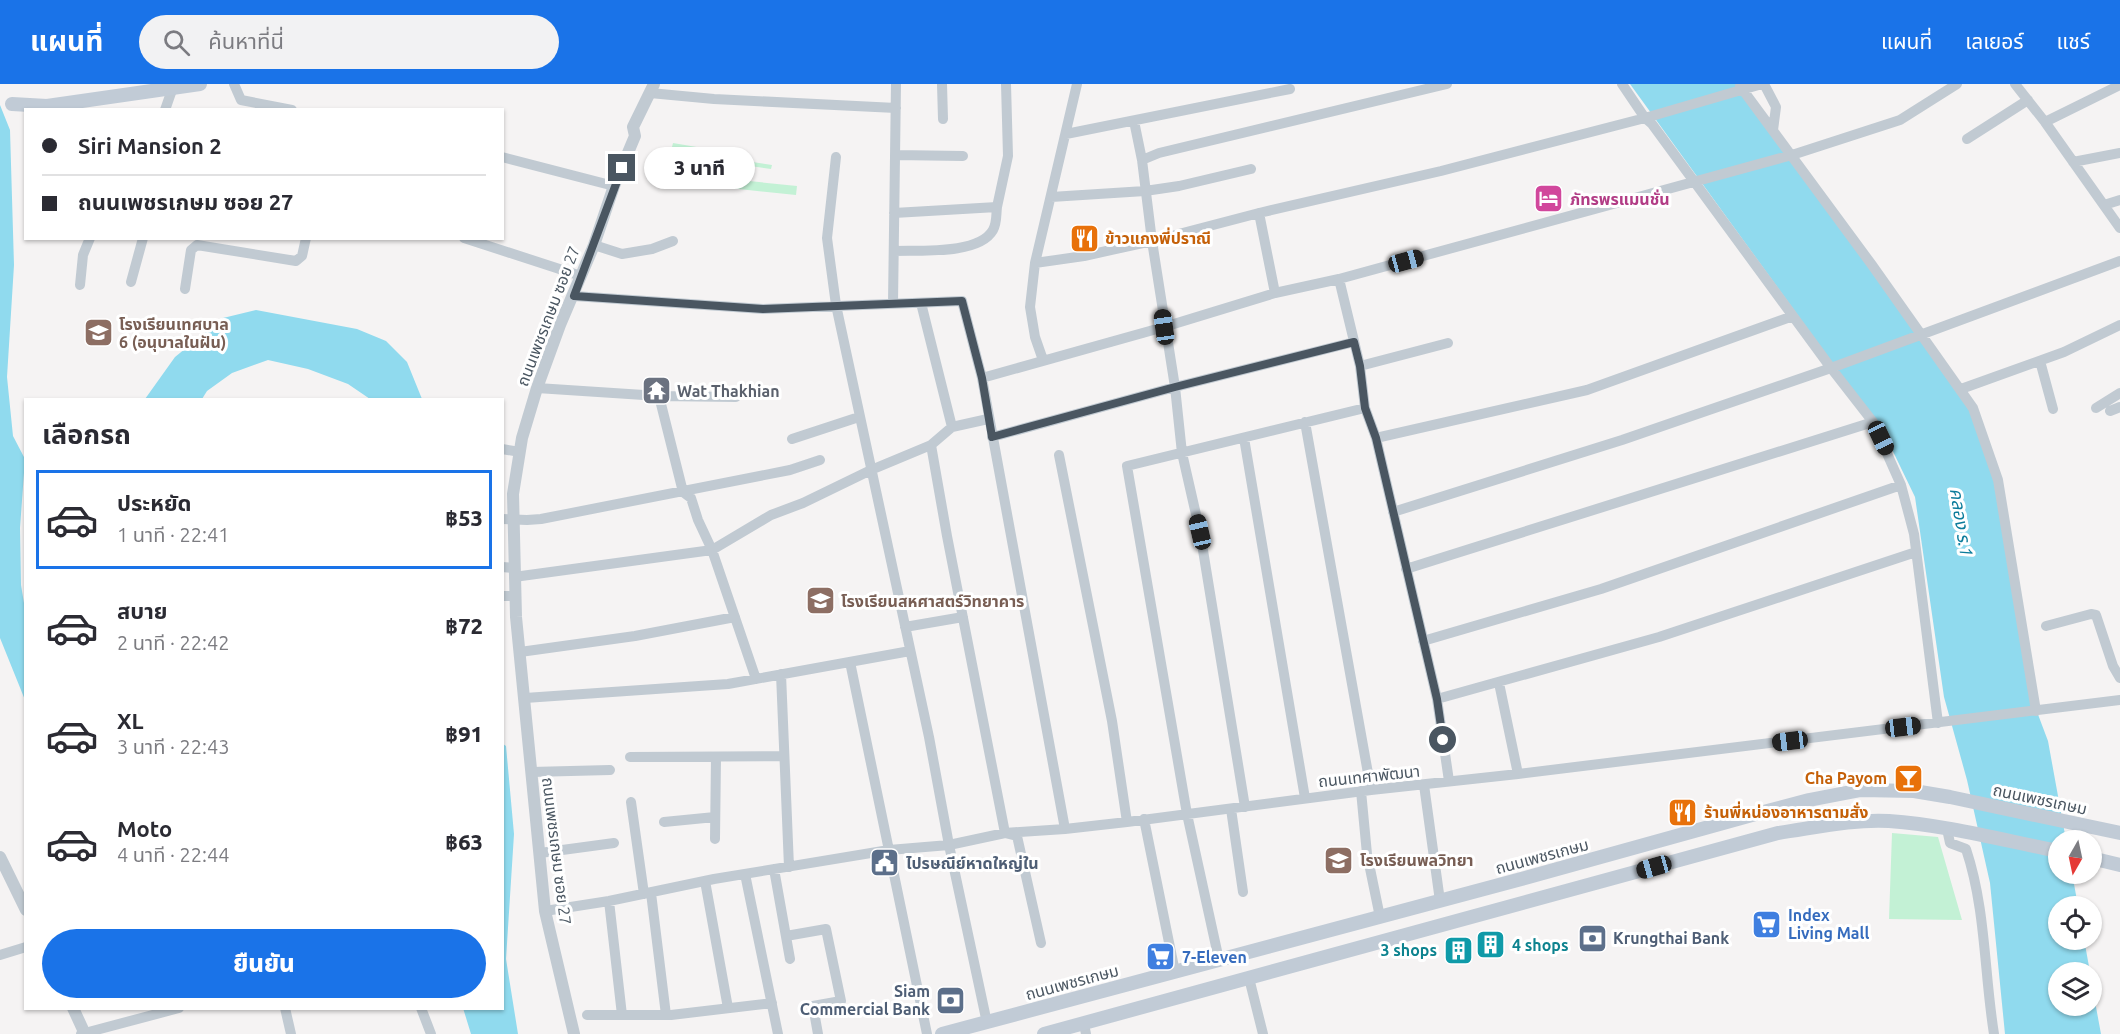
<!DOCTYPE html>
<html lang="th">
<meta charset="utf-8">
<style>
:root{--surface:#fff;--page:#f2f2f3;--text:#2b2b33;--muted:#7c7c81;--line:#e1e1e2;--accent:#1a73e8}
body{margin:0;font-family:Ubuntu,"Noto Sans Thai",sans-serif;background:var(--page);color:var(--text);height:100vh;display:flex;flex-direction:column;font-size:22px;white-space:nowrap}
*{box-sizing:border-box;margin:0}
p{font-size:20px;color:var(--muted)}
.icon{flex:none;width:33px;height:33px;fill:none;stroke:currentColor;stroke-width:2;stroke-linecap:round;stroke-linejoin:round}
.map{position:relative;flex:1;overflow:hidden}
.sheet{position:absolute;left:24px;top:314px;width:480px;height:612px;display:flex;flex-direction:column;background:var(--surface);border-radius:0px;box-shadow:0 2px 4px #0004}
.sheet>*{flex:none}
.guide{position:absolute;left:24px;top:24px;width:480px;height:132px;border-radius:0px;box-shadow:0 2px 4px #0004;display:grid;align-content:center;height:132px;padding:0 18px;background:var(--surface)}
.needle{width:39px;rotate:189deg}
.buttons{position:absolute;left:2048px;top:746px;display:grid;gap:12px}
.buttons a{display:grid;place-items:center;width:54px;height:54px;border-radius:50%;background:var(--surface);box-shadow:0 2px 4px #0004;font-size:30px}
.end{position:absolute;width:27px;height:27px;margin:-14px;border:8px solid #4a5661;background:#fff;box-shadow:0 0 0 3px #fff}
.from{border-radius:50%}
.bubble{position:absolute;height:42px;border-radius:21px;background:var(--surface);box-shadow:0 2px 4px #0004;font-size:20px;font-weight:800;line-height:42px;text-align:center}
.car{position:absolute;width:18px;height:36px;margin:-18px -9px;border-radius:8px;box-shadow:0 0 4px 2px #0007;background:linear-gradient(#222 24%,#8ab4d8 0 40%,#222 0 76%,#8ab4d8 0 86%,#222 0)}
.guide b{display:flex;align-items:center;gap:21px;height:57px;font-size:22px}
.guide b+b{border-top:2px solid var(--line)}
.guide i{width:15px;height:15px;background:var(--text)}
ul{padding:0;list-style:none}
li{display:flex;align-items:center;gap:18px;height:99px;margin:0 12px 9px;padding:0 6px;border:3px solid transparent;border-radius:0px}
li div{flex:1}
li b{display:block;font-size:22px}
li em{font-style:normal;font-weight:800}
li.selected{border-color:var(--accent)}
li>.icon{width:54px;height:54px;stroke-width:1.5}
h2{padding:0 18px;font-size:27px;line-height:72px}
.action{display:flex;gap:12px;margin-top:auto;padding:12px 18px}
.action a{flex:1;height:69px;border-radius:36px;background:var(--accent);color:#fff;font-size:24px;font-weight:800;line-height:69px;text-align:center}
header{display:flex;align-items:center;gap:36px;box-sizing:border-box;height:84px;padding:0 30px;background:var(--accent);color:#fff}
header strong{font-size:28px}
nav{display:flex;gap:33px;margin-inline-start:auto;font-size:21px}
.search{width:420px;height:54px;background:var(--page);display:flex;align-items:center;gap:15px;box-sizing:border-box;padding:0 21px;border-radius:33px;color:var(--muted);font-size:22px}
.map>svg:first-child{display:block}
.green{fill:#c3f1d5}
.water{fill:#90daee}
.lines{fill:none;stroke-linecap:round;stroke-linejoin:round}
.minor{stroke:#c1cad2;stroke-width:10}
.tertiary{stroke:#c1cad2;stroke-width:12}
.secondary{stroke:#c1cbd6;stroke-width:14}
.route{stroke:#4a5661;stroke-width:8}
.labels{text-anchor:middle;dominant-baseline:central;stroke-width:6;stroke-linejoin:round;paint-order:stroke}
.hotel-label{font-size:16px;font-weight:bold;fill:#b23c85;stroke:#fff;text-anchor:start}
.food-label{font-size:16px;font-weight:bold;fill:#c56008;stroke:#fff;text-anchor:start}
.street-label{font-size:16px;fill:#4a5661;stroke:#fff}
.education-label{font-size:16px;font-weight:bold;fill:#785e54;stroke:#fff;text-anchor:start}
.worship-label{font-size:16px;font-weight:bold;fill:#5b616d;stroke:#fff;text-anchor:start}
.service-label{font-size:16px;font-weight:bold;fill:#4e5e75;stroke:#fff;text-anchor:start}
.shop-label{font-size:16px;font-weight:bold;fill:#366cbe;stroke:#fff;text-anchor:start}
.culture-label{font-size:16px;font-weight:bold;fill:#0d838f;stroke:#fff;text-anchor:start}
.water-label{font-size:18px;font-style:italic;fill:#0c7c9b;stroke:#fff}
</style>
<header>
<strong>แผนที่</strong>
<div class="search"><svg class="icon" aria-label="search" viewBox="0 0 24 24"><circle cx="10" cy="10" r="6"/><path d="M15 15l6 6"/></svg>ค้นหาที่นี่</div>
<nav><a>แผนที่</a><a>เลเยอร์</a><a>แชร์</a></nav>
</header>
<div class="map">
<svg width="2120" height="950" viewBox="0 0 2120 950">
<rect width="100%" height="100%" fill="#f5f3f3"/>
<path class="green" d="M673 59 732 69V75L772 81 771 85 730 79 729 95 797 102 796 111 720 103 726 74 672 63Z
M1892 749 1938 753 1962 836 1889 835Z"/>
<path class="water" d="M1630 0H1737L1969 322 1995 397 2028 604 2048 657 2066 756H2058V789H2072L2078 822H2058V855H2084L2090 888H2058V921H2091V896L2101 950H2005L1990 799 1967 696 1944 613 1915 413 1886 353Z
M0 21 10 46 14 181 7 293 13 352 25 375 20 444 21 501 26 531 25 616 0 554Z
M256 226 357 245 386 257 407 278 422 315H370L348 300 308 285 268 276 232 289 207 307 202 315H145L175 273 223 234Z
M503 660 506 662 514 750 506 875 518 950H471L463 924H502Z"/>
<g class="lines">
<path class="minor" d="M234 0 241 16 292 26
M942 0 943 35
M1622 0 1645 34 1652 40 1831 284 1873 338 1901 401 1914 450 1938 639
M1764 0 1776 23 1773 46
M2015 0 2045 38 2120 144
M1740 2 1872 181 1973 324 1998 396 2036 627
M650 9 714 15 896 24
M165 26 173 3
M1134 37 1142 76 1152 157 1175 303 1182 369 1200 448 1245 723
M2045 38 2120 1
M1066 50 1290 5
M1967 55 2028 16
M895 71 963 72
M502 73 614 102
M836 73 827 154 836 221 929 653 949 761 987 939
M1142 76 1159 69 1447 0
M2073 78 2120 69
M1051 113 1145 107 1179 102 1251 85
M2104 121 2120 116
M894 129 997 123 1008 72 1006 0
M1259 129 1275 209
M464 154 581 192
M594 161 622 170 652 165 673 157
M894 167C919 166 979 171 993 146 997 139 996 131 997 123
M1035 179 1084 172 1152 157 1259 129 1441 87 1645 34 1762 0
M1339 195 1360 282 1365 324 1376 354 1437 615 1449 697
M131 198 143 154
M80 201 83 171 90 154
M185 205 191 166 197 161 296 177 302 172 306 154
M574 212 763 225 962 217 982 294 1065 745
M893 219 896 0
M921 219 952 343
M1043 276 1035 253 1030 223 1035 179 1077 0
M2040 277 2053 325
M1360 282 1448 259
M982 294 1164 243 1275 209 1339 195 1792 71 1900 36 1957 0
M537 304 659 312 736 313
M1961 305 2064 268 2120 241
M659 312 683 408 691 414 698 436 712 466 756 595
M2096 324 2120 309
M2110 327 2120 323
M1305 338 1371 706
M992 353 1175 303 1354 258
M1244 354 1305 714
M1376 354 1587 306 1793 232
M792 355 859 333
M931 361 947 452 1005 749 1017 752 1041 859
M502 365 520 368
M1059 371 1112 637 1127 738
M1393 428 1622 356 1831 284 2120 177
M502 435 527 436 541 435 790 386 820 376
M502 483 515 484
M1406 485 1873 338
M514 493 712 466 771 431 803 419 871 386 931 361 952 343 988 335
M502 512H515
M2046 542 2091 530 2096 531 2113 582 2120 594
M905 543 963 533
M1423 557 1601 505 1901 401
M520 568 635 552 735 533
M850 578 927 950
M781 590 789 783
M1499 599 1518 690
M525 614 728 600 910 567
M1437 615 1659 553 1916 468
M630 673 784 672
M531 688 610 686
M1424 701 1440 817
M1361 707 1367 770 1380 833
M631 718 644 810
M1231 725 1243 808
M1144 735 1175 888
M664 738 715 733
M1947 745 1950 759 1966 765C1986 825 1984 888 1994 950
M715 755 716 673
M540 769 614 759
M774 785 790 875
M745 790 778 950
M705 797 728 924
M651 809 666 931
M609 817 622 931
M545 827 609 817 714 795 889 766 949 761 1005 749 1065 745 1127 738 1371 706 1518 690 2120 616
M786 852 826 845 841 917 813 922 818 950
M0 871 26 863
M1219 876 1187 730 1127 382 1365 324
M1249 894 1263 950
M285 924 291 950
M421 924 431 950
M587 931H671L772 919
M1084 940 1086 950
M81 950 179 924"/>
<path class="tertiary" d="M0 773 26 826
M73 924 85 950
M574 950 545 827 516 533 513 410 522 354 537 304 560 241 594 161 614 102 635 52 633 43 654 0"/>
<path class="secondary" d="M12 20 47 22 200 0
M2091 774 2120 781
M942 950 1525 794 1752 731 1809 716 1861 706 1914 707 1950 713 2120 749
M1044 950 1778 749C1814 744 1852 735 1889 737 1946 741 2002 756 2058 767"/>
</g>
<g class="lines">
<path class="route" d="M622 84 574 212 763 225 962 217 982 294 992 353 1175 303 1354 258 1360 282 1365 324 1376 354 1437 615 1443 656"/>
</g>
<defs>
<symbol id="hotel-square" viewBox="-11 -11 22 22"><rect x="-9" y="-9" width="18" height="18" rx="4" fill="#d1479c" stroke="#fff"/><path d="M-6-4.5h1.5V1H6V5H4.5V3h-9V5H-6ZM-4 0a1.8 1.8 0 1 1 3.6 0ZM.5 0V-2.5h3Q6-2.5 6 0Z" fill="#fff"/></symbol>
<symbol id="restaurant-square" viewBox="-11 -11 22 22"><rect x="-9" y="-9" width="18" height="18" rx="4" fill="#e8710a" stroke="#fff"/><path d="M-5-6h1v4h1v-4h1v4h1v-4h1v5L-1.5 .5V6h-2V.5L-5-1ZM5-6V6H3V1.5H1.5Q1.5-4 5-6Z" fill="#fff"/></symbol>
<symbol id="school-square" viewBox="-11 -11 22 22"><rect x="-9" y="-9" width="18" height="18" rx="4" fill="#8d6e63" stroke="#fff"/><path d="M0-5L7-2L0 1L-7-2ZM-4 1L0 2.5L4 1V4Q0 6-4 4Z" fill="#fff"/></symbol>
<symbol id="temple-square" viewBox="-11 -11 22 22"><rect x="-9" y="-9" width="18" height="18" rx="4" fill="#6b7280" stroke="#fff"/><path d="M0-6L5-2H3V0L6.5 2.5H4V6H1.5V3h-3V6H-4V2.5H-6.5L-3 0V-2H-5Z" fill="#fff"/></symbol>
<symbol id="bar-square" viewBox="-11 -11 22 22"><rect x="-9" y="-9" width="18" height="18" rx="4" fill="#e8710a" stroke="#fff"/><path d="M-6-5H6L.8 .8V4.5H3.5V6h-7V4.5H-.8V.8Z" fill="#fff"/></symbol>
<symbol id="civic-square" viewBox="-11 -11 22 22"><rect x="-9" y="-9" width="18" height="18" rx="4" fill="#5c6f8a" stroke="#fff"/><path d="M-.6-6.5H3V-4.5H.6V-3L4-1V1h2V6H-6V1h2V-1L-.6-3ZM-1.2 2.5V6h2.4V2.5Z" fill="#fff"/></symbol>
<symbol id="supermarket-square" viewBox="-11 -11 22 22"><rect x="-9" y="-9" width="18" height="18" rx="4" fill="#3f7fe0" stroke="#fff"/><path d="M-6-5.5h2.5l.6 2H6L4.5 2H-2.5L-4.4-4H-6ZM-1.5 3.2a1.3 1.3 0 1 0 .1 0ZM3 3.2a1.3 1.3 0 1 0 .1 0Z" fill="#fff"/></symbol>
<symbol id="bank-square" viewBox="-11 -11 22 22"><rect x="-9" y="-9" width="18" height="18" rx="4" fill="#5c6f8a" stroke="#fff"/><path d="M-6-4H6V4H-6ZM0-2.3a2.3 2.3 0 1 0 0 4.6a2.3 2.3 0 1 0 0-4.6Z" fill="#fff"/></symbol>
<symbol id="building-square" viewBox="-11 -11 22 22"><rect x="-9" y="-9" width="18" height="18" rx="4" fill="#0f9aa8" stroke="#fff"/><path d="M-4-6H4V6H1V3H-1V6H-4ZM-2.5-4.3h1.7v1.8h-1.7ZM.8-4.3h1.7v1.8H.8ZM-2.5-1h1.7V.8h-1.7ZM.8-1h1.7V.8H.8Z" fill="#fff"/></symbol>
</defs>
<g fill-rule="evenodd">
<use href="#hotel-square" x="1532" y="98" width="33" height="33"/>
<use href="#restaurant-square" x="1068" y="138" width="33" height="33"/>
<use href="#school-square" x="82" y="232" width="33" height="33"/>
<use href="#temple-square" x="640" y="290" width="33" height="33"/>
<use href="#school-square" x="804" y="500" width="33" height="33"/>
<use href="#bar-square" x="1892" y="678" width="33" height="33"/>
<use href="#restaurant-square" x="1666" y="712" width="33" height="33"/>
<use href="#school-square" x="1322" y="760" width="33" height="33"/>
<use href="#civic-square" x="868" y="762" width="33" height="33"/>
<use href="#supermarket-square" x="1750" y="824" width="33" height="33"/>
<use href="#bank-square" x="1576" y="838" width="33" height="33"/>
<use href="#building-square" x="1474" y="844" width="33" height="33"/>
<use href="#building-square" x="1442" y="850" width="33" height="33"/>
<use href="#supermarket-square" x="1144" y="856" width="33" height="33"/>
<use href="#bank-square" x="934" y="900" width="33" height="33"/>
</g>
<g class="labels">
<g class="hotel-label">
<text x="1570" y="115">ภัทรพรแมนชั่น</text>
</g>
<g class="food-label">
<text x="1105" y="154">ข้าวแกงพี่ปราณี</text>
<text x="1887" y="694" text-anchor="end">Cha Payom</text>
<text x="1704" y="728">ร้านพี่หน่องอาหารตามสั่ง</text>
</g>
<g class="street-label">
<text transform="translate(548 232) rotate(-69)">ถนนเพชรเกษม ซอย 27</text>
<text transform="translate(1369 692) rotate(-6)">ถนนเทศาพัฒนา</text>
<text transform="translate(2040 715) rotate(12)">ถนนเพชรเกษม</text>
<text transform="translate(557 767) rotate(83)">ถนนเพชรเกษม ซอย 27</text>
<text transform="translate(1542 772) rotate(-15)">ถนนเพชรเกษม</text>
<text transform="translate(1072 898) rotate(-15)">ถนนเพชรเกษม</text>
</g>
<g class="education-label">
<text x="119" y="240">โรงเรียนเทศบาล<tspan x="119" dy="18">6 (อนุบาลในฝัน)</tspan></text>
<text x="841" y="517">โรงเรียนสหศาสตร์วิทยาคาร</text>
<text x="1360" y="776">โรงเรียนพลวิทยา</text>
</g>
<g class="worship-label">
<text x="677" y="307">Wat Thakhian</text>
</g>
<g class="service-label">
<text x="906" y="779">ไปรษณีย์หาดใหญ่ใน</text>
<text x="1613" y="854">Krungthai Bank</text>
<text x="930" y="907" text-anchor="end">Siam<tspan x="930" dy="18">Commercial Bank</tspan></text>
</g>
<g class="shop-label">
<text x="1788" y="831">Index<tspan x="1788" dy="18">Living Mall</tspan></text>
<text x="1182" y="873">7-Eleven</text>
</g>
<g class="culture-label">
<text x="1512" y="861">4 shops</text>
<text x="1437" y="866" text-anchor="end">3 shops</text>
</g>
<g class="water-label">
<text transform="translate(1962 438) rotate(81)">คลอง ร.1</text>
</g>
</g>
</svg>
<div class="buttons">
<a><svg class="needle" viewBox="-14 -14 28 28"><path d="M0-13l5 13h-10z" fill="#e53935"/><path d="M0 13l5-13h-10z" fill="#7c7c81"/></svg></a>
<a><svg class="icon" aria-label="locate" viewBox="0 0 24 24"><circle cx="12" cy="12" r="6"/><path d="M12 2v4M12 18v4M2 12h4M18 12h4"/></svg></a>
<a><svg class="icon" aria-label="layers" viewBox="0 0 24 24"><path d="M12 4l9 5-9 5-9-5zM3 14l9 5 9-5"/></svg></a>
</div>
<i class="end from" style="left:1443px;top:656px"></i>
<i class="end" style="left:622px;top:84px"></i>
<div class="bubble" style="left:644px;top:63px;width:111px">3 นาที</div>
<i class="car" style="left:1406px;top:177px;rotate:75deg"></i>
<i class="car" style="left:1164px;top:243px;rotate:352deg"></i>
<i class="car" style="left:1881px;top:354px;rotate:155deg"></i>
<i class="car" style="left:1200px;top:448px;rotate:347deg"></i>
<i class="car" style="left:1903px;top:643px;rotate:83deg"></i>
<i class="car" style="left:1790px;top:657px;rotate:263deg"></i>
<i class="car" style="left:1654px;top:783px;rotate:254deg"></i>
<div class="guide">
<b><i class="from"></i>Siri Mansion 2</b>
<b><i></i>ถนนเพชรเกษม ซอย 27</b>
</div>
<section class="sheet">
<h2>เลือกรถ</h2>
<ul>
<li class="selected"><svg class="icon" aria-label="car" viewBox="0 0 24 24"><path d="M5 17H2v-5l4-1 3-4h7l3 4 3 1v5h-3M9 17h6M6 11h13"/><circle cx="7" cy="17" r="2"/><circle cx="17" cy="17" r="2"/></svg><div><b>ประหยัด</b><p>1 นาที · 22:41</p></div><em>฿53</em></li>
<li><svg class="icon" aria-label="car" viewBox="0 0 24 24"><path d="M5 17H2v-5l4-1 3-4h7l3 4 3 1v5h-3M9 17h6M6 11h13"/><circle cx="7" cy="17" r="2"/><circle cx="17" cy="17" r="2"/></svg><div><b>สบาย</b><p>2 นาที · 22:42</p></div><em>฿72</em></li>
<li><svg class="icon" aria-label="car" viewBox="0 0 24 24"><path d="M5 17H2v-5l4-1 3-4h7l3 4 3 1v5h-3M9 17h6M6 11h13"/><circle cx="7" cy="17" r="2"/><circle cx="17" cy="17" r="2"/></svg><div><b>XL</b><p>3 นาที · 22:43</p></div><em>฿91</em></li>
<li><svg class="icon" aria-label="car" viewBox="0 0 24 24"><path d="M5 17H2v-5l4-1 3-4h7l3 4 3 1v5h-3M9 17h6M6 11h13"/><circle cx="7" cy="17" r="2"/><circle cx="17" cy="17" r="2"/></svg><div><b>Moto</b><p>4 นาที · 22:44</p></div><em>฿63</em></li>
</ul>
<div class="action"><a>ยืนยัน</a></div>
</section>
</div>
